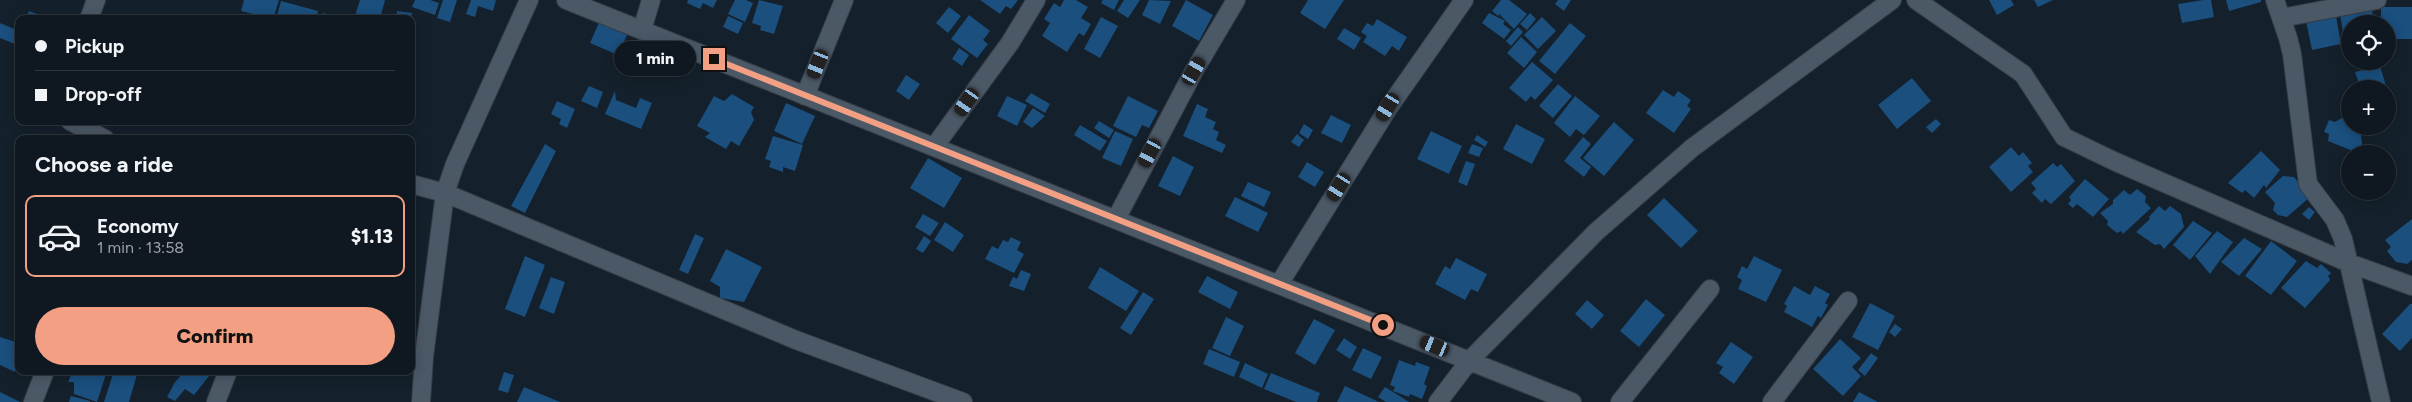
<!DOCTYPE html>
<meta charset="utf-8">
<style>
:root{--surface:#0f1820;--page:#182129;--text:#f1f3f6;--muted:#9ba0a5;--line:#2f373e;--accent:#f39f84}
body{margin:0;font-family:Figtree,sans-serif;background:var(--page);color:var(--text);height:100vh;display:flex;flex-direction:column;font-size:19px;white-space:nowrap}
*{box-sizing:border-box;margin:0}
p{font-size:16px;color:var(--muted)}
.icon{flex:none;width:28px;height:28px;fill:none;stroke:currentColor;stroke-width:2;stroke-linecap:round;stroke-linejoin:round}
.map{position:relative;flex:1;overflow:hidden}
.sheet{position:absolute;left:15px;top:135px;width:400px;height:240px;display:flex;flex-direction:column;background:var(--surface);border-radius:10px;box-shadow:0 2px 12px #0003,0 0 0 1px var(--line)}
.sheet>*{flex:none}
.banner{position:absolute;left:15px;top:15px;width:400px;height:110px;border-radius:10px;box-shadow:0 2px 12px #0003,0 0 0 1px var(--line);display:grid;align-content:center;height:110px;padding:0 20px;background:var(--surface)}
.buttons{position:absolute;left:2341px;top:15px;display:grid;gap:10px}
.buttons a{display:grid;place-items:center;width:55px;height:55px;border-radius:50%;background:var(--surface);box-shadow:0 2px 12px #0003,0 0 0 1px var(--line);font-size:25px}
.end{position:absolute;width:22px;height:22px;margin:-11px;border:6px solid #f39f84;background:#111;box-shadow:0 0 0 2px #111}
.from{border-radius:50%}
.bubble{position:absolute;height:35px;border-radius:18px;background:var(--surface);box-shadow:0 2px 12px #0003,0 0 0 1px var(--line);font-size:16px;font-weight:800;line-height:35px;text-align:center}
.car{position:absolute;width:15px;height:30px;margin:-15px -8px;border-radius:6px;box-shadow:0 0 4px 1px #0007;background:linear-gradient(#222 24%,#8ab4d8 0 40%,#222 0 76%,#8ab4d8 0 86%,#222 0)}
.banner b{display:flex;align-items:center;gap:18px;height:48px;font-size:19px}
.banner b+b{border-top:1px solid var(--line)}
.banner i{width:12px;height:12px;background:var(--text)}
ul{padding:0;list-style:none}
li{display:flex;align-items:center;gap:15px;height:82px;margin:0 10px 8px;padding:0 10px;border:2px solid transparent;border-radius:10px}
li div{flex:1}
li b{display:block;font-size:19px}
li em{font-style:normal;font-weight:800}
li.current{border-color:var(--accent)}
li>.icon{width:45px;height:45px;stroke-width:1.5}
h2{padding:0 20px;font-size:22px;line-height:60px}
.action{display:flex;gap:10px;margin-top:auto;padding:10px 20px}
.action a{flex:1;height:58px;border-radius:30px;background:var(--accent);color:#111;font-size:20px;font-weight:800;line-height:58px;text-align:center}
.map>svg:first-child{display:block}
.building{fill:#1a4f7e}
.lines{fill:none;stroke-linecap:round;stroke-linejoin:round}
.minor-casing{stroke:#353c46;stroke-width:20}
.minor{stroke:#4b5866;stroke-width:18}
.route{stroke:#f39f84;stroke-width:6}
</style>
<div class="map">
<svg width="2412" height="402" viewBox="0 0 2412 402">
<rect width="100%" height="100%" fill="#14202b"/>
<path class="building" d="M244 0H279L273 19 241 11Z
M360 0H385L380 19H354Z
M415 0H430L439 3 435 15 412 7Z
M443 0H457L450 22 437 18Z
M471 0H496L493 11 478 6 475 17 466 14Z
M688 0H717L713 8 703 3 700 9 687 3Z
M735 0H746L753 3 745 22 728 14Z
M759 0 783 6 774 34 760 30 761 26 752 23Z
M980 0H1018L1011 9 1006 6 1000 14Z
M1064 0H1076L1088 7 1081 18 1091 24 1084 36 1079 33 1067 52 1042 36 1050 23 1044 19 1054 3 1060 7Z
M1103 0H1119L1114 10 1101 3Z
M1124 0H1140L1128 18 1117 11Z
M1149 0 1171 1 1160 24 1142 15Z
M1186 0 1213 15 1199 41 1172 26Z
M1308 0H1344L1325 29 1300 13Z
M1501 0H1509L1527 14 1514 29 1499 14 1498 16 1492 11Z
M1558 0H1571L1564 11 1555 4Z
M1989 0H2011L2014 5 1997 15Z
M2034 0H2053L2038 7Z
M2203 0H2211L2214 17 2182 23 2178 4Z
M2226 0H2261V2L2229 11Z
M281 1 318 11 316 19H276Z
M949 7 961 16 948 33 936 23Z
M2381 7H2412V39H2388V24H2381Z
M2372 9 2374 24H2350V43H2345L2340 14Z
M29 11 43 16 42 19H26Z
M397 11 412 13 411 19H396Z
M323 13 342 18V19H321Z
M1489 13 1505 21 1503 24 1511 30 1504 39 1482 23Z
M1530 13 1536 19 1527 30 1520 24Z
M969 15 990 31 983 40 988 44 977 58 951 39Z
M728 16 743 23 738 34 723 27Z
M2336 16 2341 44 2312 50 2306 21Z
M1101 17 1118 26 1100 58 1084 49Z
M1542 17 1556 31 1538 49 1524 35Z
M601 18 629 31 618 55 590 43Z
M1377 19 1407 37 1399 51 1392 46 1385 56 1363 42 1367 36 1361 32 1367 23 1373 26Z
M0 23 19 31 15 44 0 38Z
M1570 23 1586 36 1555 74 1539 61Z
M1518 27 1523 32 1511 46 1506 41Z
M1344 28 1361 38 1354 50 1337 39Z
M1521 37 1537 52 1524 68 1507 53Z
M959 48 969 55 962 66 952 59Z
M1532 62 1553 80 1535 100 1531 96 1526 102 1509 88Z
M2380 66 2387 89H2361L2355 72Z
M906 75 920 84 909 100 896 91Z
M1912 78 1931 101 1897 129 1878 105Z
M1558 84 1572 96 1553 118 1539 106Z
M589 86 603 92 597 108 581 101Z
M1663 90 1674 97 1678 91 1691 100 1687 106 1691 109 1674 133 1646 113Z
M615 91 616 100 636 108 640 98 652 103 641 129 605 114Z
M1031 93 1050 104 1045 113 1025 101Z
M732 94 754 107 751 112 754 120 739 146 731 141 726 149 705 137 710 133 697 126 714 96 724 101Z
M1007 96 1027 105 1017 126 997 116Z
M1128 96 1158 111 1149 128 1142 125 1136 137 1113 126Z
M1575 96 1600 116 1584 135 1576 129 1570 137 1554 123Z
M557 101 575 109 567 128 559 124 561 119 551 114Z
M786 103 815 116 802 144 774 131Z
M1197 104 1208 109 1205 117 1216 122 1213 129 1219 132 1216 140 1226 145 1222 153 1183 136Z
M1033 108 1045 116 1032 128 1023 122Z
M1331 115 1351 125 1342 143 1321 133Z
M2350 117V126H2360L2362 144 2358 153 2328 141 2329 134 2324 132 2329 120 2335 122 2342 118Z
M1936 119 1941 124 1932 133 1926 127Z
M1099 121 1114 130 1109 138 1094 128Z
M1614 122 1634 140 1604 176 1583 158Z
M1304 124 1313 130 1308 139 1299 133Z
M1516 124 1545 139 1532 164 1503 149Z
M1080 125 1107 141 1100 151 1074 135Z
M1115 131 1133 139 1121 166 1102 158Z
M1431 131 1462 146 1449 174 1417 159Z
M1297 134 1304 140 1299 147 1291 142Z
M1477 135 1488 142 1485 147 1474 140Z
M773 136 803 145 795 171 783 167V172L769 167 771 161 765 159Z
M1583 137 1591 144 1580 158 1591 167 1584 177 1564 161Z
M545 144 556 151 525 213 511 206Z
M1472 144 1483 148 1479 157 1468 153Z
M2011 147 2019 156 2023 152 2032 163 2028 166 2033 172 2011 192 1989 167Z
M2261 151 2280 170 2266 188 2264 185 2254 198 2245 190 2242 193 2228 183Z
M1173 156 1194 167 1180 196 1158 186Z
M928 158 962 178 944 208 910 188Z
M1466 161 1475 164 1467 186 1458 182Z
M1307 162 1324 172 1315 187 1298 177Z
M2053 163 2057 167 2061 164 2075 181 2051 204 2045 199 2042 203 2032 193 2036 189 2031 183Z
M2283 176 2294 177 2310 197 2287 217 2278 215 2273 210 2275 203 2265 192Z
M2085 179 2109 199 2093 217 2077 204 2073 208 2068 204 2071 200 2069 197Z
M1248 182 1271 192 1264 207 1241 196Z
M2137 189 2146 196 2145 202 2151 208 2123 234 2121 231 2117 233 2107 225 2108 221 2100 213 2113 204V200L2124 190 2130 195Z
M1235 197 1268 213 1258 232 1225 216Z
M1664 198 1698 231 1681 248 1647 215Z
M2159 206 2165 211 2170 206 2181 214 2184 227 2164 249 2160 244 2155 245 2136 232 2150 219 2149 217Z
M2309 207 2315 212 2309 220 2302 214Z
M923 214 939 223 930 236 915 227Z
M2412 219V260L2407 264 2396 262 2387 251 2391 247 2385 240Z
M2193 221 2212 233 2190 260 2173 245Z
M945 222 964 235 953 252 934 240Z
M2217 231 2233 242 2210 274 2195 256Z
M695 234 704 238 688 274 679 270Z
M924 236 931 241 923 253 916 249Z
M1011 237 1021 242 1017 250 1024 254 1014 273 985 259 992 246 998 249 1003 240 1008 242Z
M2244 238 2262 249 2239 276 2221 262Z
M2271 241 2297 261 2271 295 2245 276Z
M726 249 762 267 744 302 720 298V287L710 281Z
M525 256 545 265 525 317 505 309Z
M1754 256 1782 270 1766 302 1738 289 1742 280 1737 277 1742 266 1747 269Z
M1456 258 1487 274 1478 292 1471 289 1465 300 1435 284 1445 266 1450 269Z
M2306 261 2317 268 2321 264 2331 273 2328 276 2330 280 2305 308 2281 288Z
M1100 267 1139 291 1126 311 1088 288Z
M1021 270 1031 274 1024 291 1009 286 1013 277 1017 279Z
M1207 276 1238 292 1230 309 1198 292Z
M551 277 565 282 554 314 539 308Z
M1794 286 1810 295 1815 286 1830 294 1825 303 1828 305 1821 318 1818 316 1812 327 1784 312 1787 306 1784 304Z
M1143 292 1154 299 1131 335 1120 328Z
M1646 299 1665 315 1639 347 1620 331Z
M1587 300 1604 315 1592 329 1575 314Z
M1870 303 1895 316 1878 350 1852 337Z
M2410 304H2412V338L2400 351 2382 334Z
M1226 317 1244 326 1230 356 1212 348Z
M1314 319 1335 330 1315 365 1295 353Z
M1895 324 1902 329 1895 337 1889 332Z
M0 337 19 343V367L17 366 15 372 0 365Z
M1344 338 1357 347 1350 359 1336 350Z
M1840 339 1861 358 1852 367 1861 376 1843 396 1813 369Z
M1731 342 1753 357 1734 384 1719 373 1723 367 1716 363Z
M1363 348 1382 357 1371 379 1352 370Z
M1209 349 1240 362 1234 377 1203 364Z
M1871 353 1878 358 1865 376 1858 370Z
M1399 360 1415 366 1416 362 1430 367 1424 384 1427 386 1422 399 1410 394 1409 397 1393 391 1395 387 1390 385Z
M1245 363 1268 374 1262 388 1239 377Z
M73 371H107L97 402 74 394V382H68Z
M114 371H138L129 402H104Z
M185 371H203L209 376 194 395 185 389 175 401 167 397 175 382Z
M504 372 514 375 508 393 498 390Z
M1271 373 1320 393 1317 402H1296L1264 389Z
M1345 386 1379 402H1337Z
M524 387 560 402H517Z
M1385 387 1390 390 1409 402H1386L1378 397Z
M0 392 20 402H0Z
M1859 392 1878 402H1853Z
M71 396 90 401V402H69Z"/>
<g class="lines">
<defs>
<path id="minor" d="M566 0 1572 402
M1916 0 2023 74 2064 137 2116 162 2349 263 2412 286
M2275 0 2288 38 2292 54 2308 184 2335 220 2343 239 2381 402
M2281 18 2377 0
M89 19 96 0
M642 30 651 0
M805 96 844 0
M70 121 105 139
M934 147 1010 43 1036 0
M411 184 445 193 796 340 963 402
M1116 219 1194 71 1236 0
M1279 284 1389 107 1464 0
M33 402 45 371
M216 402 228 371
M421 402 424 357 445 193 455 164 529 0
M1438 402 1470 360 1596 232 1692 148 1892 0
M1620 402 1710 289
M1772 402 1848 301"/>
</defs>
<use href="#minor" class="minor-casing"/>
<use href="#minor" class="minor"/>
</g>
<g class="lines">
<path class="route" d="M714 59 1383 325"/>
</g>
</svg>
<div class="buttons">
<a><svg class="icon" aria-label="locate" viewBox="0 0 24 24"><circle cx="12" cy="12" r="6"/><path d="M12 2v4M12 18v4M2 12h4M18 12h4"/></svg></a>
<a>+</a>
<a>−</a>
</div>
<i class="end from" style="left:1383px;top:325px"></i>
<i class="end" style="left:714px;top:59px"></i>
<div class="bubble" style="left:614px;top:41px;width:82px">1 min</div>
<i class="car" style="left:818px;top:64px;rotate:202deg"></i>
<i class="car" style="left:1194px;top:71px;rotate:30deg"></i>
<i class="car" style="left:967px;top:102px;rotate:215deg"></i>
<i class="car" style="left:1388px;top:107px;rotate:211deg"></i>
<i class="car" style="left:1150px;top:153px;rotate:208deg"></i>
<i class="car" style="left:1339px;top:187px;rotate:212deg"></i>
<i class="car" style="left:1435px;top:346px;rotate:292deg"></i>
<div class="banner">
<b><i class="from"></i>Pickup</b>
<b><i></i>Drop-off</b>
</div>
<section class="sheet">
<h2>Choose a ride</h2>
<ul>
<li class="current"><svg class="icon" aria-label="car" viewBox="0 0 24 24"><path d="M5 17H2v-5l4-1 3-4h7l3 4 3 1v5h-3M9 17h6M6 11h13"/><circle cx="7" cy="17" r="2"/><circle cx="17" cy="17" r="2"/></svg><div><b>Economy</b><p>1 min · 13:58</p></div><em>$1.13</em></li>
</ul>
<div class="action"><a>Confirm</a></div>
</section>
</div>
